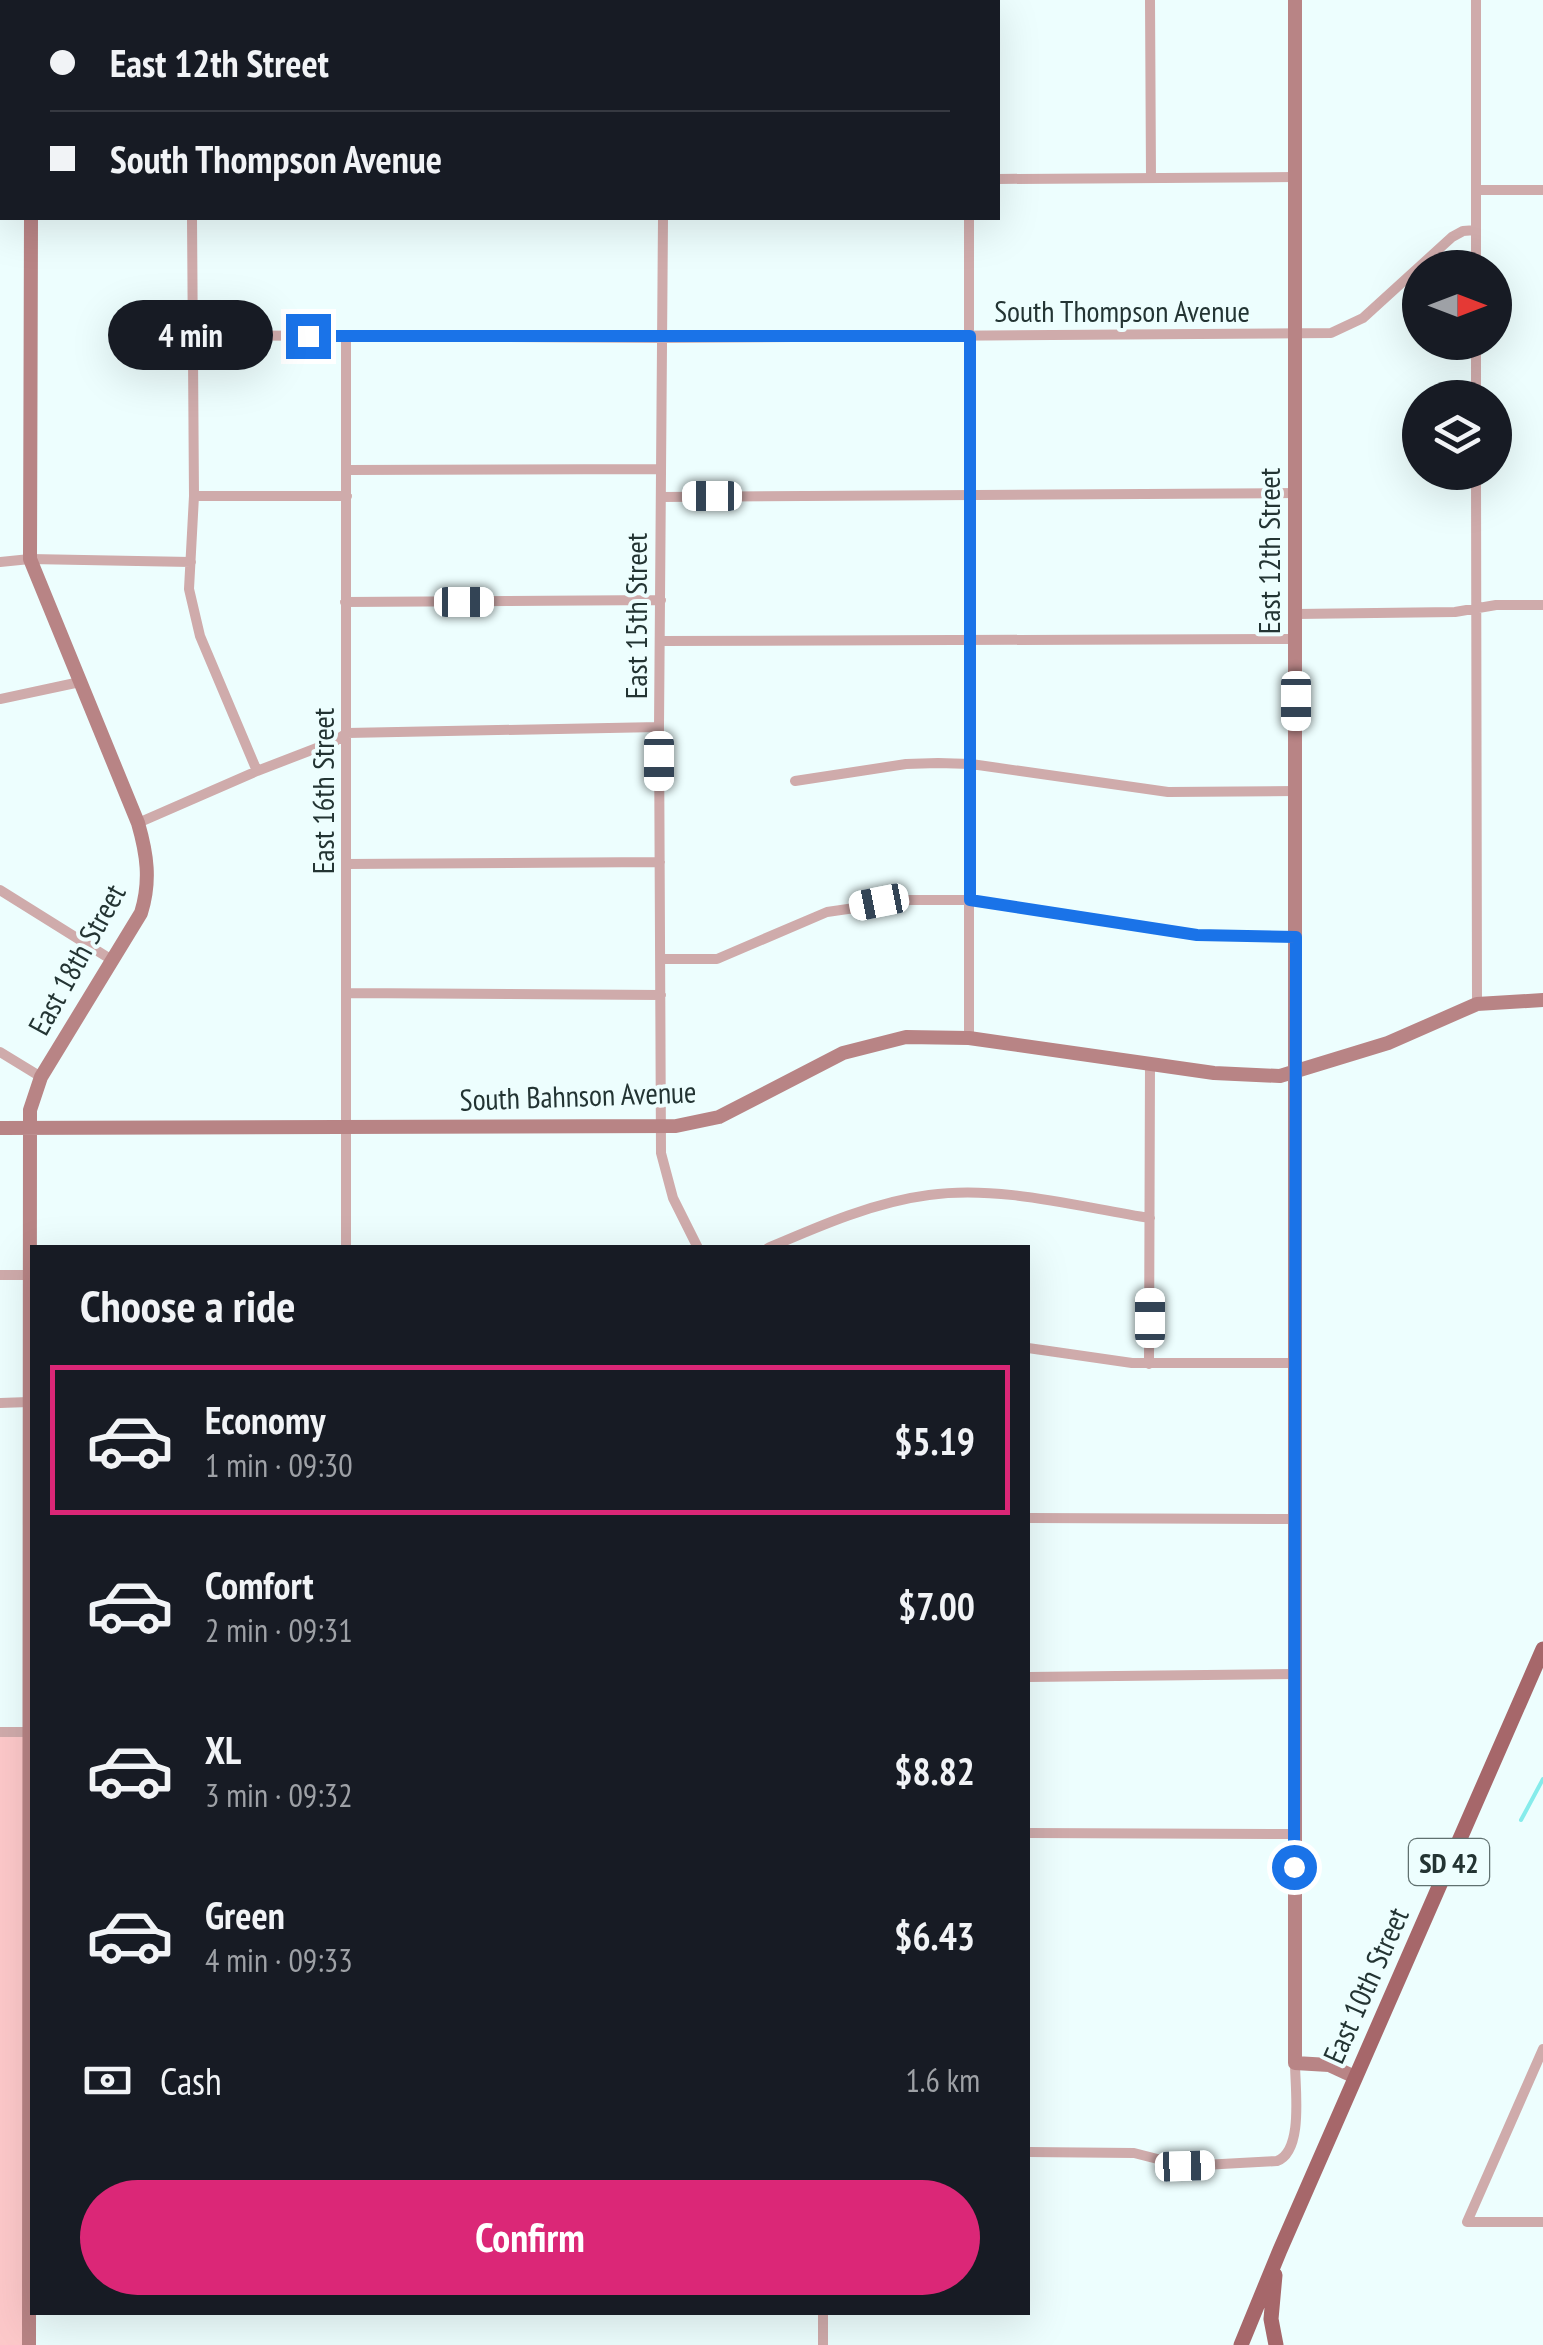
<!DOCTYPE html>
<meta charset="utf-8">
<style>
:root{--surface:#171b24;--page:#242831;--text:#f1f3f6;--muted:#9ea1a6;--line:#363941;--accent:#db2777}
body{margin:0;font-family:"PT Sans Narrow",sans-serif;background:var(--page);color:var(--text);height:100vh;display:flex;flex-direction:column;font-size:38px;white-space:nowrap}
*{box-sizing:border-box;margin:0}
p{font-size:32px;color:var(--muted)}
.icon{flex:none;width:55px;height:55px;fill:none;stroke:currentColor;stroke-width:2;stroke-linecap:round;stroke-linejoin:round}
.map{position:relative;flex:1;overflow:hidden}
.drawer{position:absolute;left:30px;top:1245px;width:1000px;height:1070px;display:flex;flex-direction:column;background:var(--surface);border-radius:0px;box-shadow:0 10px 40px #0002}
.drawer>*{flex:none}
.top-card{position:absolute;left:0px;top:0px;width:1000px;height:220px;box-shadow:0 10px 40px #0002;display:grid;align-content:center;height:220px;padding:0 50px;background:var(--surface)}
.needle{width:65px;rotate:90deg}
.tools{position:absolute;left:1402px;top:250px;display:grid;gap:20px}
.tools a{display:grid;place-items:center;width:110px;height:110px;border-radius:50%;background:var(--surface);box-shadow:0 10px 40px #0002;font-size:50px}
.end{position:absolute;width:45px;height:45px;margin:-22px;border:12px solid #1a73e8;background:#fff;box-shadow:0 0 0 5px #fff}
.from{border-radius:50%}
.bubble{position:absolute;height:70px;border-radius:35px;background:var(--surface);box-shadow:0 10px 40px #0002;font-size:32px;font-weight:700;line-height:70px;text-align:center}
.car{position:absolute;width:30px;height:60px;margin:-30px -15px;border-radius:12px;box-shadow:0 0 8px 2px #0007;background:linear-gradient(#fff 24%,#345 0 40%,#fff 0 76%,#345 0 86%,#fff 0)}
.top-card b{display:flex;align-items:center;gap:35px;height:95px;font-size:38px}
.top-card b+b{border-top:2px solid var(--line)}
.top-card i{width:25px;height:25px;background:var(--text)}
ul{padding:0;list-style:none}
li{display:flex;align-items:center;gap:30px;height:150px;margin:0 20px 15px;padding:0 30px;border:5px solid transparent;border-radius:0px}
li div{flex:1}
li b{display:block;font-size:38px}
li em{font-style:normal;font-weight:700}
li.selected{border-color:var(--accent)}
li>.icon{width:90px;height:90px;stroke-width:1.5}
h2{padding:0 50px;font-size:45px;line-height:120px}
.pay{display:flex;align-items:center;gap:25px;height:110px;padding:0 50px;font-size:38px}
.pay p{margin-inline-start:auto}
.action{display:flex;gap:20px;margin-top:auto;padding:20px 50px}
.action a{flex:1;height:115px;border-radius:60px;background:var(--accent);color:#fff;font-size:40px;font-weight:700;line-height:115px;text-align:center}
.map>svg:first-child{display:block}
.green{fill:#fcc8c9}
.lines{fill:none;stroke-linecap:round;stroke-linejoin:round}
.stream{stroke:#86eceb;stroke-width:4}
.street{stroke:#cfabab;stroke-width:10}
.secondary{stroke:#b88485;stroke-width:14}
.primary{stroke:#a6676a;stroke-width:15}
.route{stroke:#1a73e8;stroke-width:12}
.labels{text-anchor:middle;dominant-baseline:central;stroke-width:8;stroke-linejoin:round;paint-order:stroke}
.shield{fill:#edfefe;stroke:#607170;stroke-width:2.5}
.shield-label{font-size:28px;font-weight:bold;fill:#233433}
.street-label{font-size:30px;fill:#233433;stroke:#edfefe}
</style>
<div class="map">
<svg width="1543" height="2345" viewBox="0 0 1543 2345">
<rect width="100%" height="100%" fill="#edfefe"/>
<path class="green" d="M0 1732H30L29 2345H0Z"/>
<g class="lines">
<path class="stream" d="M1521 1820 1543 1779"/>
<path class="street" d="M969 0V2
M1150 0 1151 178
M1476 0V268
M243 2V0
M664 2V0
M825 2V0
M998 179 1295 177
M1476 190H1543
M192 218 194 496 189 589 200 636 257 771
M663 218 659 727 661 1153 673 1198 698 1248
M969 218V1038
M192 335 661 338 1331 333 1363 318 1452 237 1463 231 1476 230
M346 336V1248
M1476 342V398
M347 470 661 469
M1476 472 1477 1004
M194 496H347
M661 497 1296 493
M0 562 30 559 191 562
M345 602 661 600
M1296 614 1455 612 1496 605H1543
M660 641 1296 639
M0 699 80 682
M795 781 906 764 938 763 971 764 1168 792 1296 791
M138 823 257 771 335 741 347 733 659 727
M346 864 660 862
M0 890 112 960
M661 959H717L827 912 910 900H969L1197 935 1296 937
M347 993 661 995
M0 1052 41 1077
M768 1248C819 1226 874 1202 929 1195 1001 1185 1079 1207 1150 1218
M0 1275H30
M1028 1348 1132 1363H1294
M1149 1364 1150 1063
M0 1403 29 1402
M1028 1518 1294 1519
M1028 1677 1294 1674
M0 1732H30
M1028 1833 1294 1834
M1543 2049 1467 2222H1543
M1028 2152 1134 2153 1185 2166 1277 2161C1304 2151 1295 2088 1295 2063
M823 2312V2345"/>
<path class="secondary" d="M31 0V2
M1295 0V2063L1329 2065 1355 2077
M0 1128 676 1126 719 1117 843 1053 906 1037 969 1038 1214 1073 1280 1076 1388 1043 1477 1004 1543 1000
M29 2345 30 1110 41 1077 141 913C151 881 147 854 138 823L30 559 31 218"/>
<path class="primary" d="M1275 2275 1271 2319 1276 2345
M1241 2345 1280 2250 1543 1649"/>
</g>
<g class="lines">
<path class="route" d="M308 336H970V900L1197 935 1296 937 1294 1867"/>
</g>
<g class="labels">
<rect class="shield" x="1409" y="1839" width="80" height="46" rx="8"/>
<g class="shield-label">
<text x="1449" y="1862">SD 42</text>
</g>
<g class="street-label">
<text x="1122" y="310">South Thompson Avenue</text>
<text transform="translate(1268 551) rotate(-90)">East 12th Street</text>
<text transform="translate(635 616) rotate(-90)">East 15th Street</text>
<text transform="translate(322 791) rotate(-90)">East 16th Street</text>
<text transform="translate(76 959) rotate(-61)">East 18th Street</text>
<text transform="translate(578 1095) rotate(-2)">South Bahnson Avenue</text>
<text transform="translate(1365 1985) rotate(-66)">East 10th Street</text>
</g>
</g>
</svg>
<div class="tools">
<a><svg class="needle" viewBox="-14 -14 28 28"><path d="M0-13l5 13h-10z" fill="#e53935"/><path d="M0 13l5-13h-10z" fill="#9ea1a6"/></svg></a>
<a><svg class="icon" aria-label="layers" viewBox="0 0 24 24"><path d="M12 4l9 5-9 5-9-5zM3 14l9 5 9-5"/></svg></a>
</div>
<i class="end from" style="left:1294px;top:1867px"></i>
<i class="end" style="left:308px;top:336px"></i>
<div class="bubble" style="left:108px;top:300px;width:165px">4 min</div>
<i class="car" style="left:712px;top:496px;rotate:270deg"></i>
<i class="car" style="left:464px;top:602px;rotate:90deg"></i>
<i class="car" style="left:1296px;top:701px;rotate:180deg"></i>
<i class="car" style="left:659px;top:761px;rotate:180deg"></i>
<i class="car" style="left:879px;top:902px;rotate:259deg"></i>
<i class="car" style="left:1150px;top:1318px;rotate:0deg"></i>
<i class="car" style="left:1185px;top:2166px;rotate:88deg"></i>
<div class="top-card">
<b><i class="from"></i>East 12th Street</b>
<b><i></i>South Thompson Avenue</b>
</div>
<section class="drawer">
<h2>Choose a ride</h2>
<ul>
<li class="selected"><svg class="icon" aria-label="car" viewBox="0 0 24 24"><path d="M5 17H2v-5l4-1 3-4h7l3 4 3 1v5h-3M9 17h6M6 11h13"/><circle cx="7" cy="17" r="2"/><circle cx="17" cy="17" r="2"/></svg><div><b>Economy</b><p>1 min · 09:30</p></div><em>$5.19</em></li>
<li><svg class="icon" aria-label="car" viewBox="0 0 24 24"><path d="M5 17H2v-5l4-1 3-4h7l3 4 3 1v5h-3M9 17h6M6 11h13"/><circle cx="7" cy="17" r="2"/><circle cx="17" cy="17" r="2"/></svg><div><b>Comfort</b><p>2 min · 09:31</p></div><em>$7.00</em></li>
<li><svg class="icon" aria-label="car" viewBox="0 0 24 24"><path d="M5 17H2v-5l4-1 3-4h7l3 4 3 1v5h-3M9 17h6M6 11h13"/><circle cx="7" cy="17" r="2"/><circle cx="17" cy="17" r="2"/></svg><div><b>XL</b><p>3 min · 09:32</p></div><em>$8.82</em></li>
<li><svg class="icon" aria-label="car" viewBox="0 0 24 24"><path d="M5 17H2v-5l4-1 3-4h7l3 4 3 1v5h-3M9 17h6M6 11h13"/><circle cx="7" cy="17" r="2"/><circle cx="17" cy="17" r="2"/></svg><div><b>Green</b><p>4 min · 09:33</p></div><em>$6.43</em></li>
</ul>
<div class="pay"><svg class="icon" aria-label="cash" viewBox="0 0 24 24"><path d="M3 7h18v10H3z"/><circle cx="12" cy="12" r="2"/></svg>Cash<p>1.6 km</p></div>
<div class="action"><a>Confirm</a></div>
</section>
</div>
